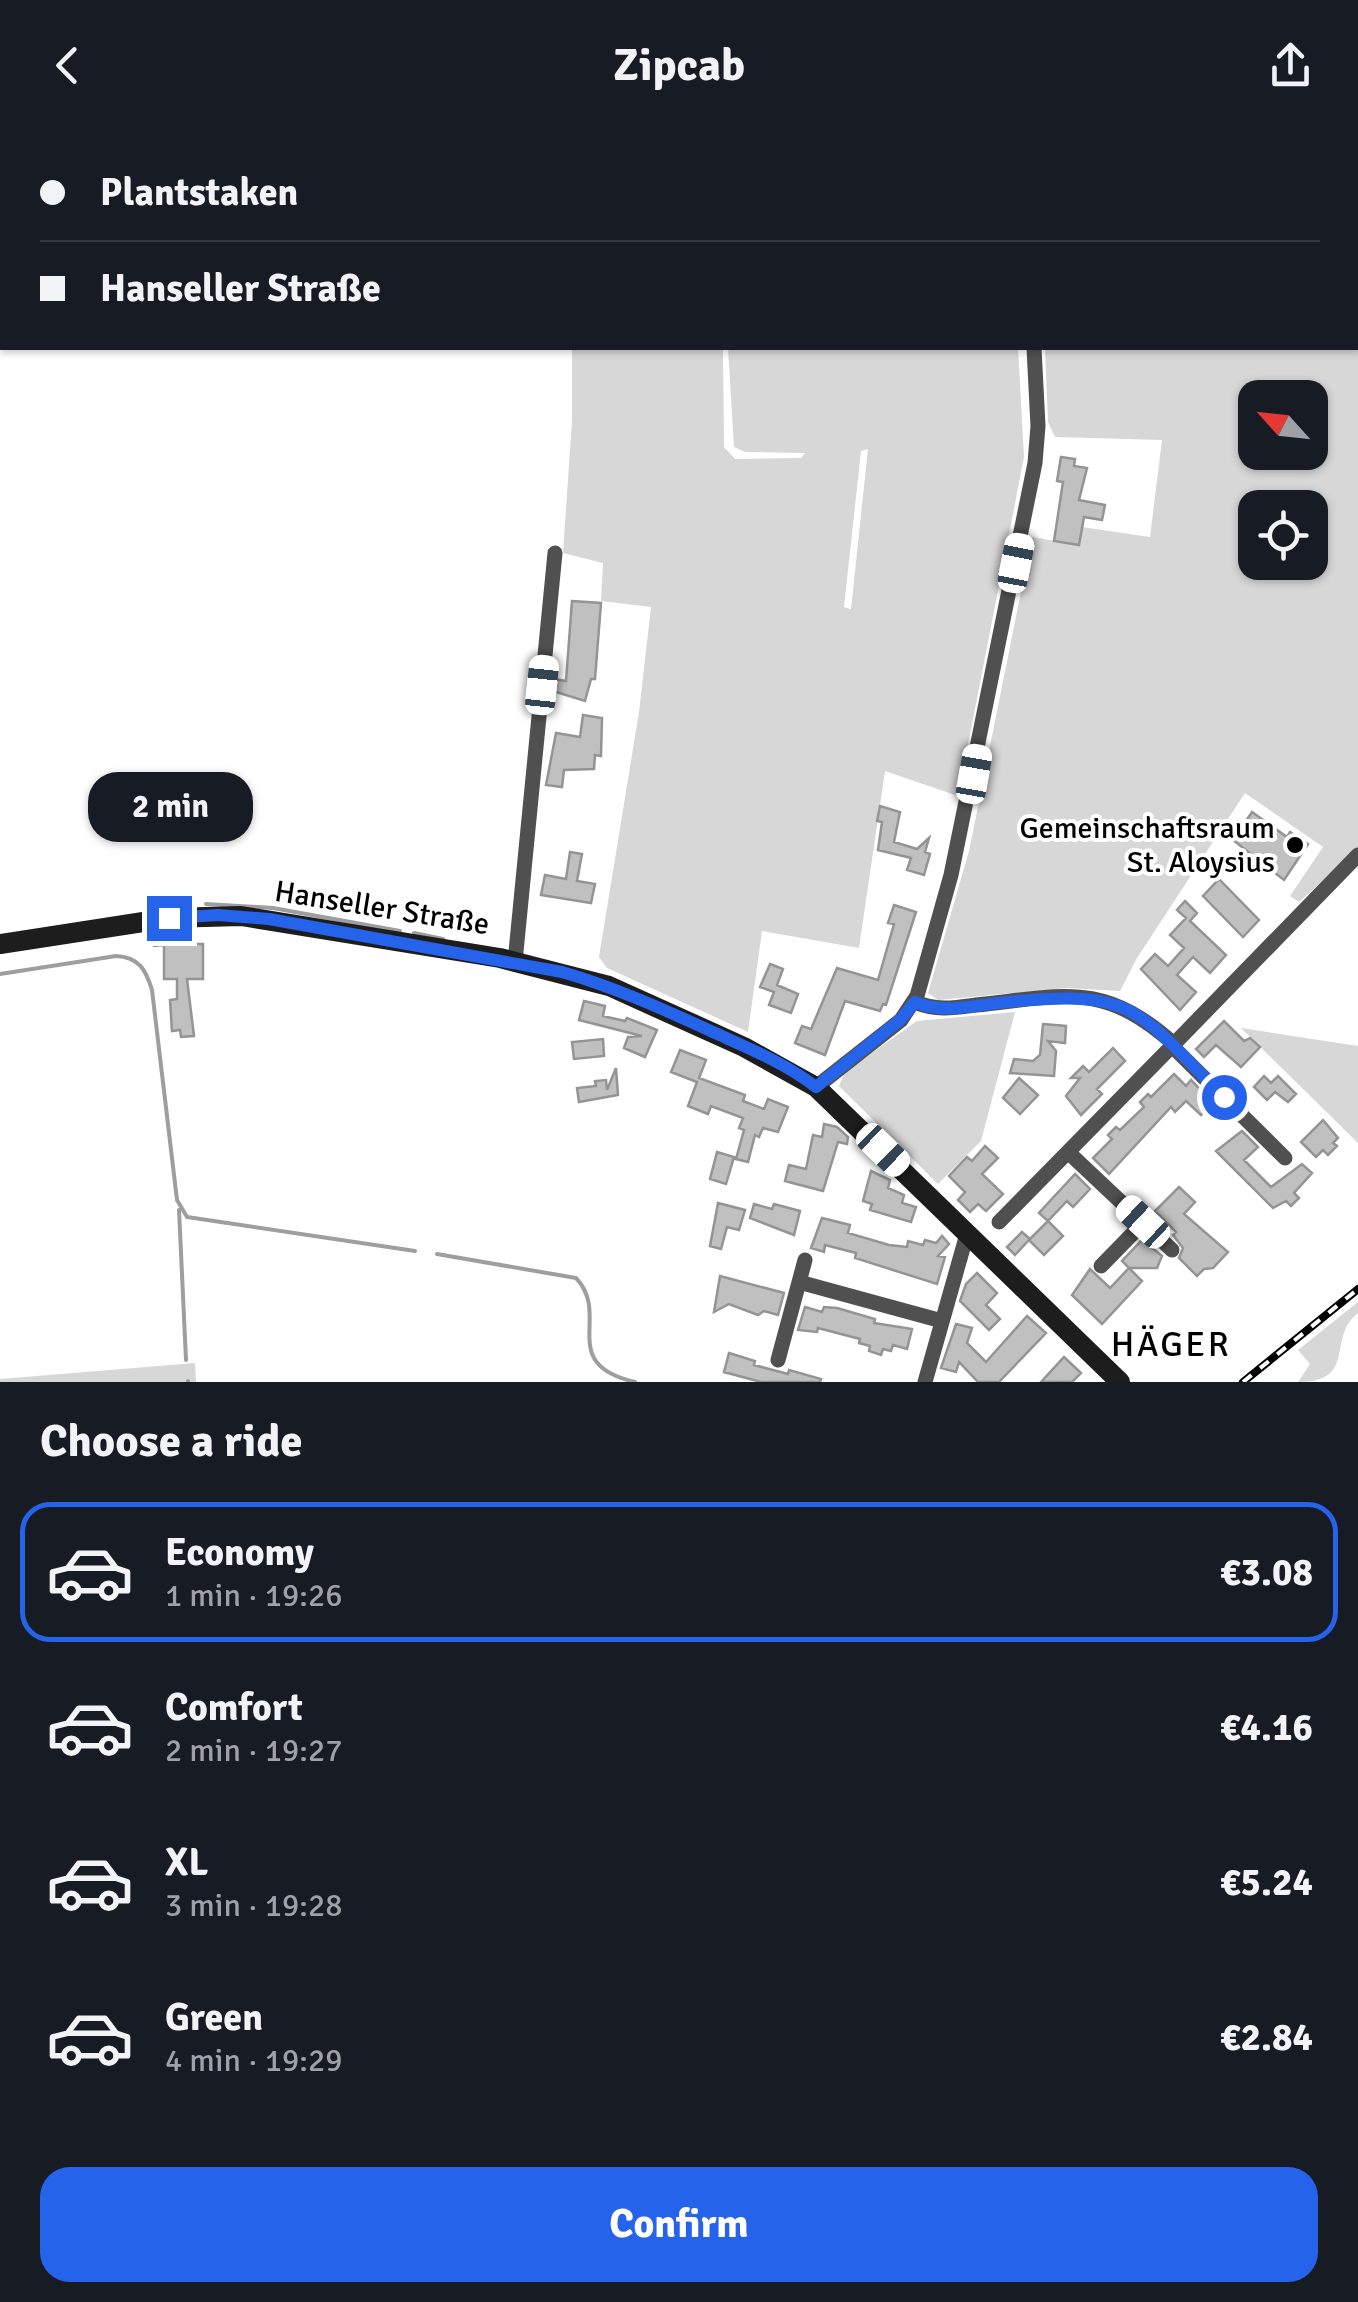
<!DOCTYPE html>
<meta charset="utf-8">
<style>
:root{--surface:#171b24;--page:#242831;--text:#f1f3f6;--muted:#9ea1a6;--line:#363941;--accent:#2563eb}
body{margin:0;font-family:Signika,sans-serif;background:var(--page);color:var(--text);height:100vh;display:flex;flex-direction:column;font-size:38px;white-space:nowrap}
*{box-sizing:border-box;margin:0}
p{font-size:32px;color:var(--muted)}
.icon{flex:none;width:55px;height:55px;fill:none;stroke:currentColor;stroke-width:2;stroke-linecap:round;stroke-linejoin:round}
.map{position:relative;height:1252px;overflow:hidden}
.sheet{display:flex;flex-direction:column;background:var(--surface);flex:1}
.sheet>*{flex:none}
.banner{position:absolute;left:0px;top:0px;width:1360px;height:220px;box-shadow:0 2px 8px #0004;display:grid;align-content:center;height:220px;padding:0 40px;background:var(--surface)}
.needle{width:65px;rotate:297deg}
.fabs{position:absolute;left:1238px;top:250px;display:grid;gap:20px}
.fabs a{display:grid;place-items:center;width:90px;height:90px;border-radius:20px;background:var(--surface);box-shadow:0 2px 8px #0004;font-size:50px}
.end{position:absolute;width:45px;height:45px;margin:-22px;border:12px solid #2563eb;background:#fff;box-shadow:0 0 0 5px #fff}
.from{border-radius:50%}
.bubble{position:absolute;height:70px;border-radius:30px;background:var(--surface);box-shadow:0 2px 8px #0004;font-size:32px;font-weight:700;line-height:70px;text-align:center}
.car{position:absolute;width:30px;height:60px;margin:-30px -15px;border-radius:12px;box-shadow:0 0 8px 2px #0007;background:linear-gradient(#fff 24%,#345 0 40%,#fff 0 76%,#345 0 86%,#fff 0)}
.banner b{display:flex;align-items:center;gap:35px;height:95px;font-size:38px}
.banner b+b{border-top:2px solid var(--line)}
.banner i{width:25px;height:25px;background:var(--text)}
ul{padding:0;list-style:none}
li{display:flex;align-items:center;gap:30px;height:140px;margin:0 20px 15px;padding:0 20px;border:5px solid transparent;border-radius:30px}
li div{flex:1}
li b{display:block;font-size:38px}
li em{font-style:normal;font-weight:700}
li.active{border-color:var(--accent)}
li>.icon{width:90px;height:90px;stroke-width:1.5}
h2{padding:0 40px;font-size:45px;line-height:120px}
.action{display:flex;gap:20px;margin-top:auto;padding:20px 40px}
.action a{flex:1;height:115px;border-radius:30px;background:var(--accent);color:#fff;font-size:40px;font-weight:700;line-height:115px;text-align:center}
header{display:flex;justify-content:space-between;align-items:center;height:130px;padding:0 40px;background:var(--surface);font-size:45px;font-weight:700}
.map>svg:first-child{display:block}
.green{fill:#d7d7d7;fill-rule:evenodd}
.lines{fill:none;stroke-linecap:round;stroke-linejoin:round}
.stream{stroke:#9e9e9e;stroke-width:4}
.building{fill:#c0c0c0;stroke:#949494;stroke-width:2.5}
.street{stroke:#505050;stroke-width:15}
.secondary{stroke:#1d1d1d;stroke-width:20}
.rail-casing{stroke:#000;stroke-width:8}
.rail{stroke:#fff;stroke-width:4;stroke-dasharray:11;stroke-linecap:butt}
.route{stroke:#2563eb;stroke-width:12}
.poi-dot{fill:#000;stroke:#fff;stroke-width:4}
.labels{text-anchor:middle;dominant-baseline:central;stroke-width:8;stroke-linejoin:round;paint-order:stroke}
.poi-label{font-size:30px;fill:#000;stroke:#fff;text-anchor:end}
.street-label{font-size:30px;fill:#000;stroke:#fff}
.quarter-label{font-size:35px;letter-spacing:2.5px;fill:#000;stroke:#fff}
</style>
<header><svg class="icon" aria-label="back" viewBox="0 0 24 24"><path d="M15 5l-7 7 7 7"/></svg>Zipcab<svg class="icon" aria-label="share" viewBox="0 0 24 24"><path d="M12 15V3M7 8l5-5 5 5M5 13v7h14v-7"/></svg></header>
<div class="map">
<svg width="1358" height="1252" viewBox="0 0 1358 1252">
<rect width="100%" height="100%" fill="#fff"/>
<path class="green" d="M1035 0H1358V719L1299 772 1290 766 1323 717 1245 663 1137 828 1120 861 1067 858 938 870 928 863 969 721 1032 407 1079 415 1082 397 1150 407 1162 310 1055 307 1048 292 1045 218H1358V2ZM1255 268H1310V322H1255ZM1255 378H1310V432H1255Z
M572 218H723L724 317 735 329 801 328 805 323 745 322 734 317 728 218H1018L1024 327 958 666 885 641 859 818 762 801 748 902 607 838 599 827 639 582 651 477 601 471 603 433 563 423 572 291ZM868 319 851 479H850L844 477 861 321Z
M1015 882 981 1011 938 1054 839 956 845 942 917 891Z
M1241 898 1358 916V1013Z
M1358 1172V1183C1326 1208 1358 1252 1298 1252L1310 1234 1298 1220Z
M195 1233 196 1252H0V1249Z"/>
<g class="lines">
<path class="stream" d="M206 774 273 778 400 801
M167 778 192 774
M414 803 443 809
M0 844 116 826C139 827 146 840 152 860L177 1070 187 1087 415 1121
M179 1080 186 1230
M437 1124 576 1148C612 1186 556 1233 635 1252
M188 1251V1252"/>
</g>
<path class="building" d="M1061 327 1075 329 1074 336 1087 338 1079 370 1105 375 1102 390 1084 387 1079 415 1054 411 1063 352 1057 351Z
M572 471 601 473 595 549H591L585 571 553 561 554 549 566 551Z
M583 585 602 588 601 626 595 625 594 639 564 640 562 657 546 655 556 603 580 607Z
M880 676 900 682 894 712 917 719 929 708 925 722 930 724 924 745 907 740 911 728 878 720 882 692 877 691Z
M1252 682 1287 707 1290 702 1308 714 1284 750 1233 710Z
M570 722 582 724 577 751 595 754 591 773 541 765 545 745 566 749Z
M1219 749 1259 790 1243 807 1203 766Z
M1185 771 1197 783 1190 791 1226 825 1210 843 1193 827 1177 845 1196 862 1180 880 1141 839 1155 824 1168 836 1184 818 1170 805 1186 788 1177 780Z
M894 775 916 782 886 875 883 874 880 881 845 871 825 925 795 913 802 896 811 899 837 838 878 850 894 794 888 793Z
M177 803 179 814H203V849H187L194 906 181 907 180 900 172 901 170 870 177 869V849H164V815L154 816 153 807Z
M770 834 783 839 777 855 798 864 791 883 769 875 774 862 760 857Z
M584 871 605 876 603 886 625 891 627 888 657 900 645 927 624 918 628 907 642 906 579 890Z
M1224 891 1244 911 1250 908 1260 917 1241 937 1216 915 1204 927 1196 919Z
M1043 894 1066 896 1065 913 1048 911 1056 921 1054 946 1010 943 1014 929 1033 931 1040 925Z
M603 909 604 926 574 929 572 912Z
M1113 918 1125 931 1097 959 1102 964 1081 985 1066 966 1080 948H1071L1083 936 1089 942Z
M680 920 706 930 699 948 745 965 743 971 764 979 768 969 788 977 778 1002 763 998 759 1007 755 1005 748 1032 736 1029 744 1000 739 998 743 988 711 976 708 984 688 976 697 952 671 942Z
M616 938 618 965 579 972 577 958 596 956 595 951 606 950 607 960Z
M1174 944 1186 956 1191 950 1213 973 1201 985 1186 971 1175 982 1171 977 1109 1044 1093 1028 1112 1009 1108 1005 1116 997 1120 1000 1144 977 1140 972 1148 964 1151 967Z
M1264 946 1271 953 1278 946 1296 964 1288 972 1275 962 1267 970 1254 957Z
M1019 948 1038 965 1020 984 1003 968Z
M1323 990 1338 1008 1333 1013 1337 1016 1328 1025 1323 1020 1316 1027 1301 1012Z
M824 994 837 997 848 1007 847 1014 838 1012 823 1061 785 1051 789 1035 806 1039 813 1005 822 1007Z
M1242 1001 1258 1017 1244 1030 1271 1057 1302 1034 1312 1043 1294 1063 1299 1068 1291 1076 1286 1071 1273 1078 1216 1021Z
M985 1016 998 1028 982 1044 1003 1064 986 1081 978 1074 970 1082 958 1070 965 1062 949 1046 967 1027 972 1031Z
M717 1022 734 1027 726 1054 710 1049Z
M871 1041 890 1050 888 1058 904 1065 902 1073 916 1077 911 1092 870 1080 872 1074 863 1071Z
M1075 1044 1090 1059 1073 1077 1067 1071 1048 1091 1063 1106 1044 1125 1029 1110 1015 1125 1007 1117 1022 1102 1030 1109 1048 1091 1039 1083Z
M1179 1057 1195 1072 1184 1084 1228 1122 1213 1138 1204 1139 1197 1146 1179 1128 1183 1118 1173 1105 1176 1102 1155 1081Z
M718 1073 745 1080 739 1100 727 1097 721 1119 710 1116Z
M754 1074 772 1079 774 1074 800 1081 794 1105 750 1088Z
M822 1088 850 1095 848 1103 889 1115 907 1117 908 1111 923 1115 925 1110 936 1113 942 1106 949 1114 938 1126 945 1127 937 1154 855 1128 856 1123 825 1115 824 1122 811 1118Z
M1142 1110 1162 1126 1157 1138H1129L1122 1131Z
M1129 1138 1142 1151 1102 1194 1072 1165 1090 1139 1110 1158Z
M977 1143 997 1163 986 1175 1000 1189 989 1200 960 1171 966 1154Z
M720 1146 784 1163 778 1185 764 1181 758 1185 729 1174 714 1182Z
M805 1177 822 1182 824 1177 837 1178 875 1189 874 1193 912 1199 907 1219 893 1215 891 1221 883 1219 881 1225 869 1221 870 1216 859 1213 860 1209 818 1198 817 1202 798 1200Z
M1027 1186 1046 1203 999 1252H978L959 1232 956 1242 941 1238 956 1194 972 1198 967 1213 986 1232Z
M729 1223 755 1231 754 1235 788 1244 789 1240 821 1249 820 1252H761L724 1242Z
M1064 1227 1081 1243 1072 1252H1041Z"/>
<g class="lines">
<path class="street" d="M1025 0V2
M515 832 555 423
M915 872C936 881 954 878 976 875 1064 866 1102 850 1174 914L1358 725
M1172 916 1285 1028
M816 957 901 890 917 866 951 745 1035 333 1038 296 1034 218
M1068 1022 1172 1120
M999 1092 1174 914
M1101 1136 1143 1093
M799 1152 942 1191
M778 1230 805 1130
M925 1252 965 1111 970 1105"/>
<path class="secondary" d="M0 814 169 788 241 786 500 828 609 856 744 917 816 957 1120 1252"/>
<defs>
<path id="rail" d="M1243 1252 1358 1159"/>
</defs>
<use href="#rail" class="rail-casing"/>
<use href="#rail" class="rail"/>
</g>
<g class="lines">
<path class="route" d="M169 788 218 785 269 789 562 842C614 857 663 879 713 902 748 918 785 933 816 957L900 890 915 872C942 884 971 876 999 873 1137 858 1134 878 1224 967"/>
</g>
<circle class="poi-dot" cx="1295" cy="715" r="10"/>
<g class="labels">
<g class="poi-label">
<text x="1275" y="698">Gemeinschaftsraum<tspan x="1275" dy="34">St. Aloysius</tspan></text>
</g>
<g class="street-label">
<text transform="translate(382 778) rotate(9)">Hanseller Straße</text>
</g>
<g class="quarter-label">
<text x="1171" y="1214">HÄGER</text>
</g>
</g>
</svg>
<div class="fabs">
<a><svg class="needle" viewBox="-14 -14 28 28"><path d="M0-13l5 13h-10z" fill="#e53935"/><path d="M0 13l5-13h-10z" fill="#9ea1a6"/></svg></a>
<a><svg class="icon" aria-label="locate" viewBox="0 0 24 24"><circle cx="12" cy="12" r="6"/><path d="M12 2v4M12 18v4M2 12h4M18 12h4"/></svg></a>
</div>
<i class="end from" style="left:1224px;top:967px"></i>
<i class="end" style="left:169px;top:788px"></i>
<div class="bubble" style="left:88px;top:642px;width:165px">2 min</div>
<i class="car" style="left:1016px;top:433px;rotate:11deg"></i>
<i class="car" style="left:542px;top:555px;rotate:6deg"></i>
<i class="car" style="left:974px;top:644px;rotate:10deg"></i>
<i class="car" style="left:883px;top:1020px;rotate:134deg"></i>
<i class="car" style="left:1143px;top:1092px;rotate:313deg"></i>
<div class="banner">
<b><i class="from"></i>Plantstaken</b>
<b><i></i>Hanseller Straße</b>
</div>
</div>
<section class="sheet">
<h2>Choose a ride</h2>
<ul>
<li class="active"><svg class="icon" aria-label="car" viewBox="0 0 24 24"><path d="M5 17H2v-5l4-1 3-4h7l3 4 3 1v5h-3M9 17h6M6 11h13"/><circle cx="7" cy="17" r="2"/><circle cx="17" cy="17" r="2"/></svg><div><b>Economy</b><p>1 min · 19:26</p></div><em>€3.08</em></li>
<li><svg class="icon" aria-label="car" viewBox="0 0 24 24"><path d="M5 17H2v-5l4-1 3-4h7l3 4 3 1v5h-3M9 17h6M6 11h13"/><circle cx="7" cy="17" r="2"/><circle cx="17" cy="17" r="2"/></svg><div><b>Comfort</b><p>2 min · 19:27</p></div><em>€4.16</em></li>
<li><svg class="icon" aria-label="car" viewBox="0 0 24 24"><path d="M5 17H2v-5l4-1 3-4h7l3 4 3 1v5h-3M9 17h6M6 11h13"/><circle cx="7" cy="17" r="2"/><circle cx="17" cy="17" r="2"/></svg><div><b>XL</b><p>3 min · 19:28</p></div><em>€5.24</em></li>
<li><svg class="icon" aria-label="car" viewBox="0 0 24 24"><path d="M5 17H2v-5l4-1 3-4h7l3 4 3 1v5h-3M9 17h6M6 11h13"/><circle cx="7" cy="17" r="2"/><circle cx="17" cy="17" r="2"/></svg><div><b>Green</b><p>4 min · 19:29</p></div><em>€2.84</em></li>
</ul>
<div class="action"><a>Confirm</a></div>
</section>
